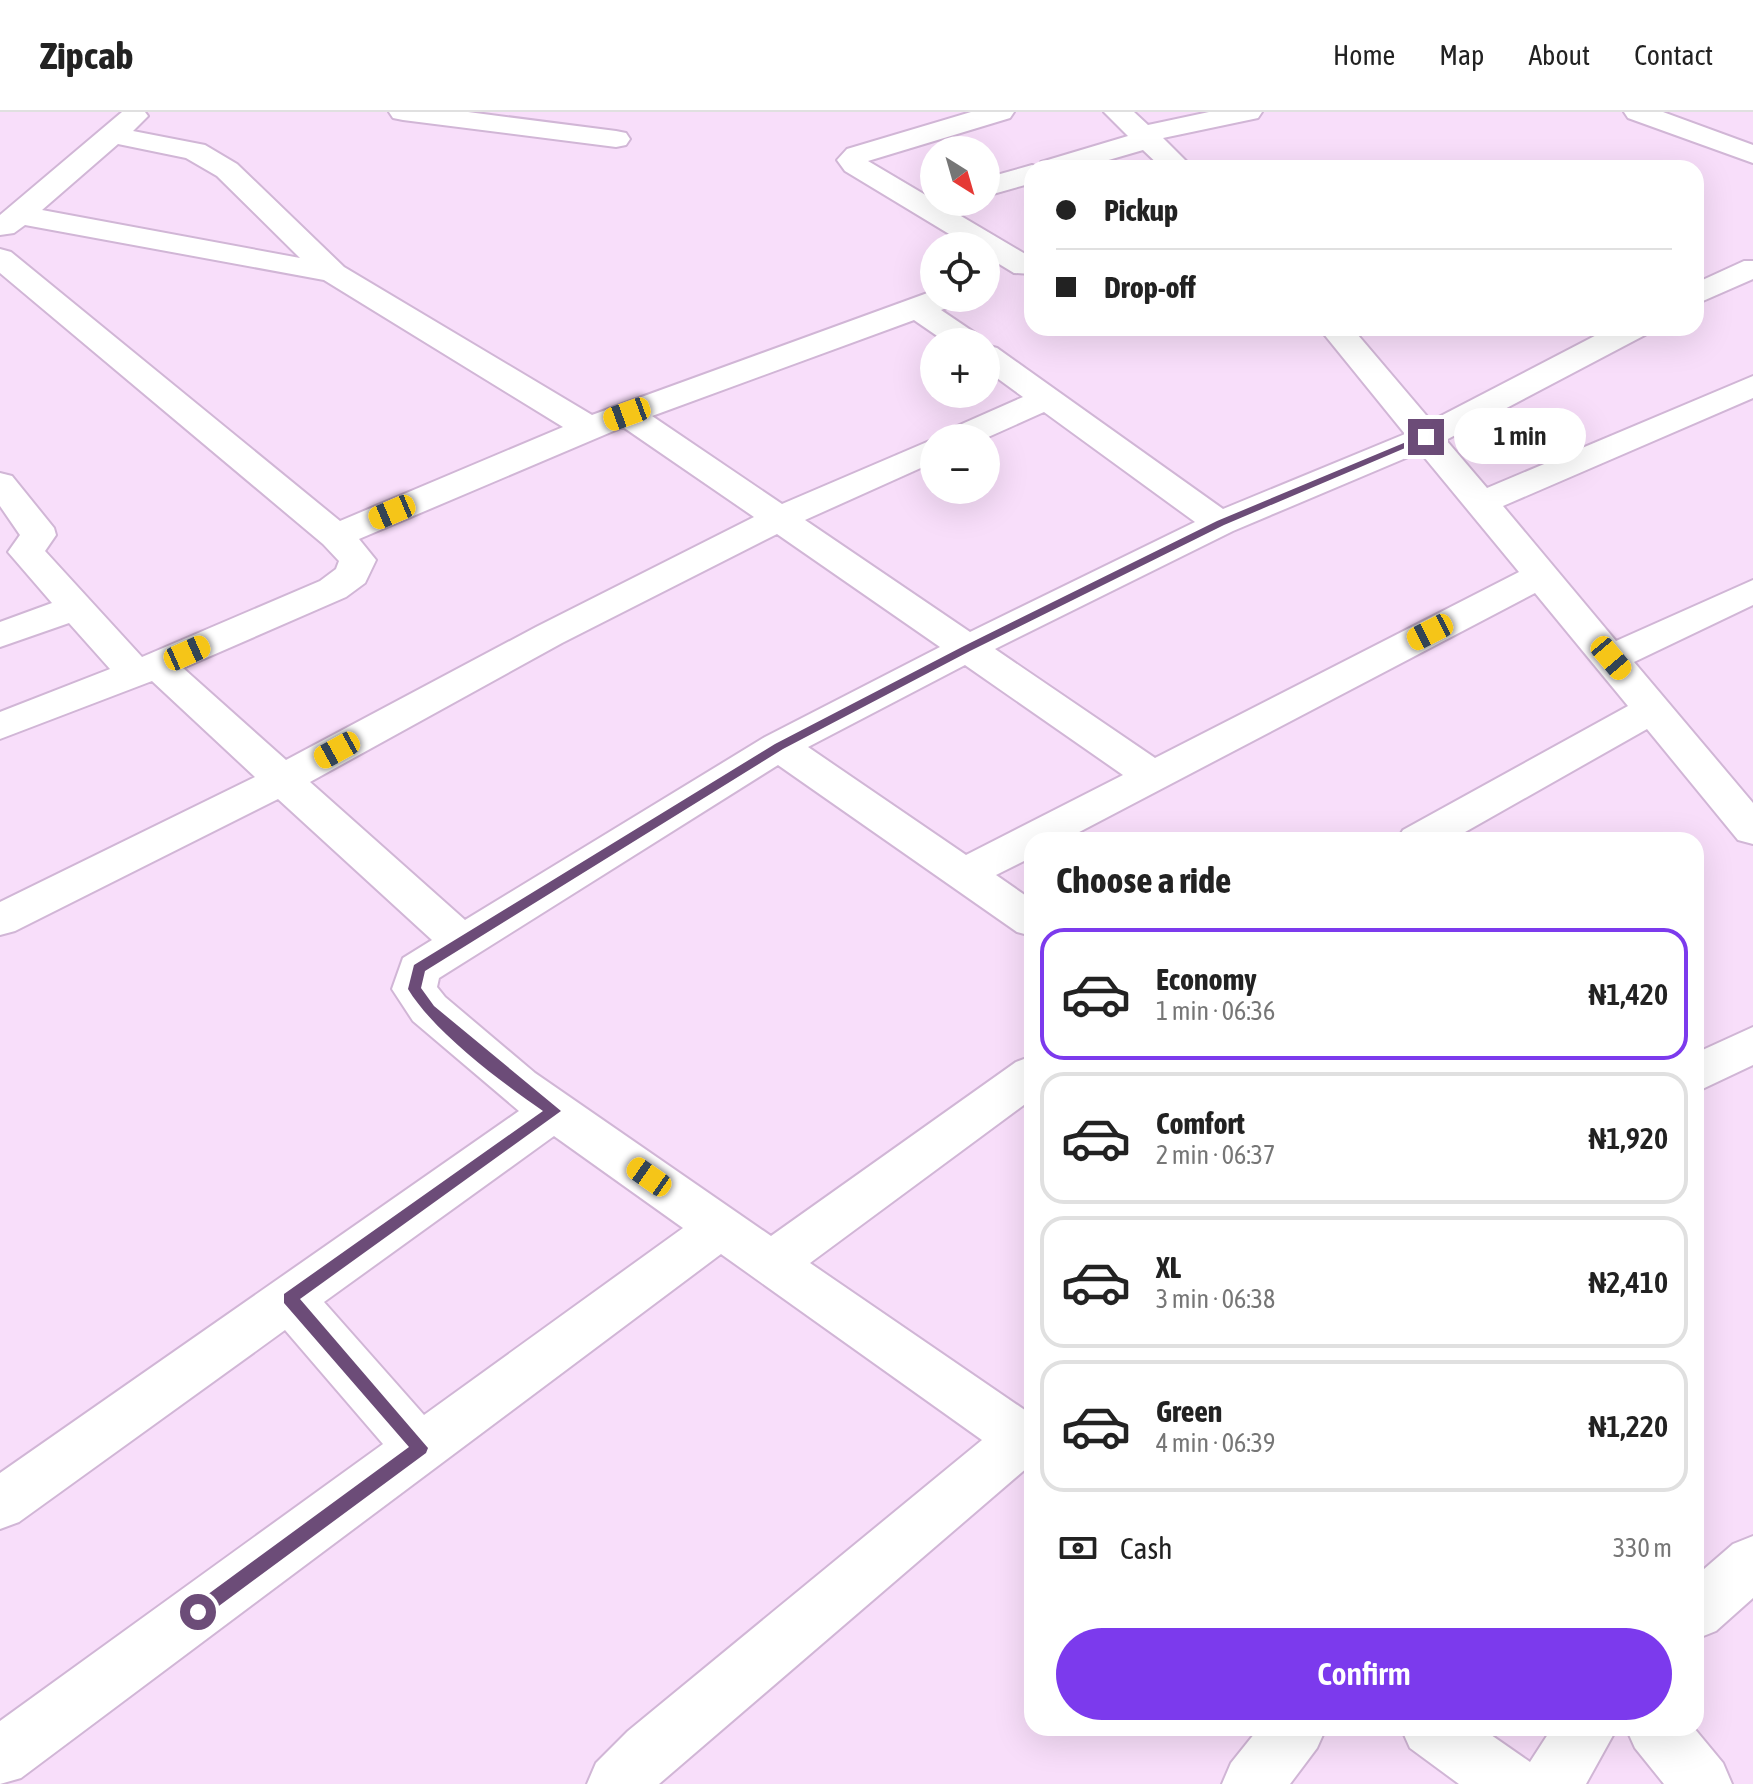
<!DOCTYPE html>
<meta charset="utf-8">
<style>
:root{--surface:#fff;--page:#f2f2f2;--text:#222;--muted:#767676;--line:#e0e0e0;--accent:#7c3aed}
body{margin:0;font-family:"Asap Condensed",sans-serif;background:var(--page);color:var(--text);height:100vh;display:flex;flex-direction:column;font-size:30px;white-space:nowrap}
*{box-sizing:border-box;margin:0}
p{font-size:26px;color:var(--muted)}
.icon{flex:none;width:44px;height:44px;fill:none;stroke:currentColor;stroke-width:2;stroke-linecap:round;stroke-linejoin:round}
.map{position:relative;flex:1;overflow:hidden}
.drawer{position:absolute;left:1024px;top:720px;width:680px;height:904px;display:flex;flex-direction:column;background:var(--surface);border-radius:24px;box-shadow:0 8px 32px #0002}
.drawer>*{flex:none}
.banner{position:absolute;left:1024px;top:48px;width:680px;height:176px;border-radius:24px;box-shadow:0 8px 32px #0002;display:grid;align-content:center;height:176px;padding:0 32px;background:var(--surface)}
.needle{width:52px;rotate:143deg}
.buttons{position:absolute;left:920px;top:24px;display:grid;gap:16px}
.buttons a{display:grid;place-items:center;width:80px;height:80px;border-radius:50%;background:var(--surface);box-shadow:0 8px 32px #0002;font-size:40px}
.end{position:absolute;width:36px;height:36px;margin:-18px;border:10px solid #6c4c78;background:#fff;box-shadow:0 0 0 4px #fff}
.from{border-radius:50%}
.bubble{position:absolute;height:56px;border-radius:28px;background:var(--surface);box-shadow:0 8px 32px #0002;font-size:26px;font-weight:600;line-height:56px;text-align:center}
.car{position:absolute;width:24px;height:48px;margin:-24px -12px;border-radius:10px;box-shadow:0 0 6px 2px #0007;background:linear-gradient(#f5c518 24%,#345 0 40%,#f5c518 0 76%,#345 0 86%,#f5c518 0)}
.banner b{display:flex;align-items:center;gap:28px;height:76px;font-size:30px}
.banner b+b{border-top:2px solid var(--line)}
.banner i{width:20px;height:20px;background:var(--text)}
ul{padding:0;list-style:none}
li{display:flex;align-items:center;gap:24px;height:132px;margin:0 16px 12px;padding:0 16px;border:4px solid var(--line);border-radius:24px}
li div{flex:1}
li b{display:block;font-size:30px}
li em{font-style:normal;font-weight:600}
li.current{border-color:var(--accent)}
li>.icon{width:72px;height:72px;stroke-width:1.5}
h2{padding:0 32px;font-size:36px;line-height:96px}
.pay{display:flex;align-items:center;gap:20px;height:88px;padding:0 32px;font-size:30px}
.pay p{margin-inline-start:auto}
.action{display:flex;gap:16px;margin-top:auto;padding:16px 32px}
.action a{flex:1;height:92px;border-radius:48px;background:var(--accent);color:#fff;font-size:32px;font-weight:600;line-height:92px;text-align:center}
header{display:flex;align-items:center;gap:48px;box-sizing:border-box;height:112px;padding:0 40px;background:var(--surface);border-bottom:2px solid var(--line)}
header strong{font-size:38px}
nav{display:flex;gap:44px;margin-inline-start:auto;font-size:28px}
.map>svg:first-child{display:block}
.residential{fill:#f8defa;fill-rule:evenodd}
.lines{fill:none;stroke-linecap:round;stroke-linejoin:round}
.minor-casing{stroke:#d1b6d6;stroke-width:4}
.minor{fill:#fff;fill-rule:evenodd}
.route{fill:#6c4c78}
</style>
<header>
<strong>Zipcab</strong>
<nav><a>Home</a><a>Map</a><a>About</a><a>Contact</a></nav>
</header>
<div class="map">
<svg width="1753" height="1672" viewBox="0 0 1753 1672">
<rect width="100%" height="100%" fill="#fceafd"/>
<path class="residential" d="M0 0H1753V1672H0ZM934 38H986V90H934ZM1032 56H1696V216H1032ZM934 134H986V186H934ZM934 230H986V282H934ZM934 326H986V378H934ZM1032 728H1696V1616H1032Z"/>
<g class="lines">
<defs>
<path id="minor" d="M122 0H145L148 4 133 19 205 33 237 52 344 155 592 303 933 179 934 186H960L955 193 941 198 978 223 983 230H946L914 208 652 304 782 392 934 327V350L805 408 970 520 1195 410 1044 300 986 326H941L946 319 1023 285 986 258V233L997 236 1223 397 1405 322 1319 216H1352L1431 309 1610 216H1650L1645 223 1446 328 1487 376 1753 264V286L1503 394 1616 529 1753 468V493L1634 550 1753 691V732L1738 728 1647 617 1451 728H1397L1403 718 1628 594 1535 481 1064 728H1032V745L996 763 1032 788V824L1017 820 778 653 439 866 437 875 445 885 535 961 771 1124 1016 950 1032 944V987L810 1151 1032 1303V1357L1028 1355 659 1672H587L596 1651 628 1619 982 1328 721 1142 21 1666 0 1672V1609L383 1332 285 1218 19 1410 0 1417V1361L519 999 413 909 392 877 403 846 432 828 278 687 15 819 0 823V790L255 665 152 569 0 627V600L110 557 69 511 0 535V510L52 491 8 440 20 423 0 394V361L12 364 54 416 56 423 45 439 142 545 320 469 336 457 339 449 323 432 0 161V137L11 140 340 409 563 315 324 168 25 113 14 121 0 123V103ZM118 32 186 46 217 64 300 146 42 98ZM623 315 754 405 536 515 286 648 183 556 346 485 365 471 376 448 359 427ZM1420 340 1519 460 1155 646 995 537 1233 419ZM777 422 940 535 765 625 465 808 310 670 562 531ZM965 553 1123 663 966 743 808 635ZM554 1024 683 1116 424 1303 324 1190Z
M389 0H468L616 19 626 21 630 27 626 33 616 35 403 8 393 6Z
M971 0H1014L1010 6 868 49 1032 146V162L1014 161 986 144V134H969L845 59 837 48 847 37Z
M1104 0H1134L1148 13 1209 0H1262L1258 6 1163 26 1193 56H1162L1143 38 1081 56H1032V71L986 84V66L1032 53 1038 55 1041 50 1128 24Z
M1624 0H1663L1753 33V51L1628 6Z
M1744 149H1753V167L1696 192V171Z
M1753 915V953L1696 980V941Z
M1753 1424V1486L1716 1519 1696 1527V1464L1733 1432Z
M1259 1616H1326L1317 1636 1290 1672H1222L1231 1651Z
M1401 1616H1481L1530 1650 1552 1616H1617L1586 1672H1459L1410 1636Z
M1626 1616H1694L1723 1651 1732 1672H1664L1635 1636Z"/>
</defs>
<use href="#minor" class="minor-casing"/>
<use href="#minor" class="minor"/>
</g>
<path class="route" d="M1423 323 1431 325 1224 413 970 539 783 637 425 859 421 876 434 894 561 999 300 1187 428 1336 426 1341 204 1505H192L189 1500 192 1494 409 1335 284 1191V1182L543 999C501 970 434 920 408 877L414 853 775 632 962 535 1217 409Z"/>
</svg>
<div class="buttons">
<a><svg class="needle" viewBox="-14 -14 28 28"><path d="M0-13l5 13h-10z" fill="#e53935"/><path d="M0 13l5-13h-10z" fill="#767676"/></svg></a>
<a><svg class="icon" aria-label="locate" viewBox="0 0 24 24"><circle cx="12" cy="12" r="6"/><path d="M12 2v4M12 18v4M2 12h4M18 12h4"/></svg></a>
<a>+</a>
<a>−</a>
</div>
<i class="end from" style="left:198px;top:1500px"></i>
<i class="end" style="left:1426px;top:325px"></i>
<div class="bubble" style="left:1454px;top:296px;width:132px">1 min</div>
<i class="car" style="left:627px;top:302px;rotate:250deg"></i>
<i class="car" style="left:392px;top:400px;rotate:247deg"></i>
<i class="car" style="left:1430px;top:520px;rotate:243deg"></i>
<i class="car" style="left:187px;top:541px;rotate:66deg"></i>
<i class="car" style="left:1611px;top:546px;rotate:140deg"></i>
<i class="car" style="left:337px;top:638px;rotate:241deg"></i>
<i class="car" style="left:649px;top:1065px;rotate:305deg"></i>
<div class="banner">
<b><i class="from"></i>Pickup</b>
<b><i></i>Drop-off</b>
</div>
<section class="drawer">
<h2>Choose a ride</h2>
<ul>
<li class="current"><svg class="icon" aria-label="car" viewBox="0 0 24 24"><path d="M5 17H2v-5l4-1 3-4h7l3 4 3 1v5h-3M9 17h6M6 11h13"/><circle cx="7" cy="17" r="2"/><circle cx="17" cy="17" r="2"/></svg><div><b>Economy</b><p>1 min · 06:36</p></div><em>₦1,420</em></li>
<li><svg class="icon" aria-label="car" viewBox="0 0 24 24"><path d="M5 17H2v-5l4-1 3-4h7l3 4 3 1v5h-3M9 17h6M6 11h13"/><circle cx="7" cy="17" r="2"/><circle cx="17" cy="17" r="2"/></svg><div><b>Comfort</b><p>2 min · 06:37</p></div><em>₦1,920</em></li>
<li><svg class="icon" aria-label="car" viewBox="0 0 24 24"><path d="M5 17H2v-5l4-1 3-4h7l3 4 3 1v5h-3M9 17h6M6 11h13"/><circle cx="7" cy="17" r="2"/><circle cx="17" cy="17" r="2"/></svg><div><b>XL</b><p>3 min · 06:38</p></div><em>₦2,410</em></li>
<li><svg class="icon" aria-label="car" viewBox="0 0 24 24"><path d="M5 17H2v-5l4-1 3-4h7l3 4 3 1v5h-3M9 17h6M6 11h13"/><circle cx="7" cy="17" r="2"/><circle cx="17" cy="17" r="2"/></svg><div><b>Green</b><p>4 min · 06:39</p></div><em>₦1,220</em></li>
</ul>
<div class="pay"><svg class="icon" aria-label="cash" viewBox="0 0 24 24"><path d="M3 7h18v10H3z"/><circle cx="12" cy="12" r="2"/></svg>Cash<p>330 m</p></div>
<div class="action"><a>Confirm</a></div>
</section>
</div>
